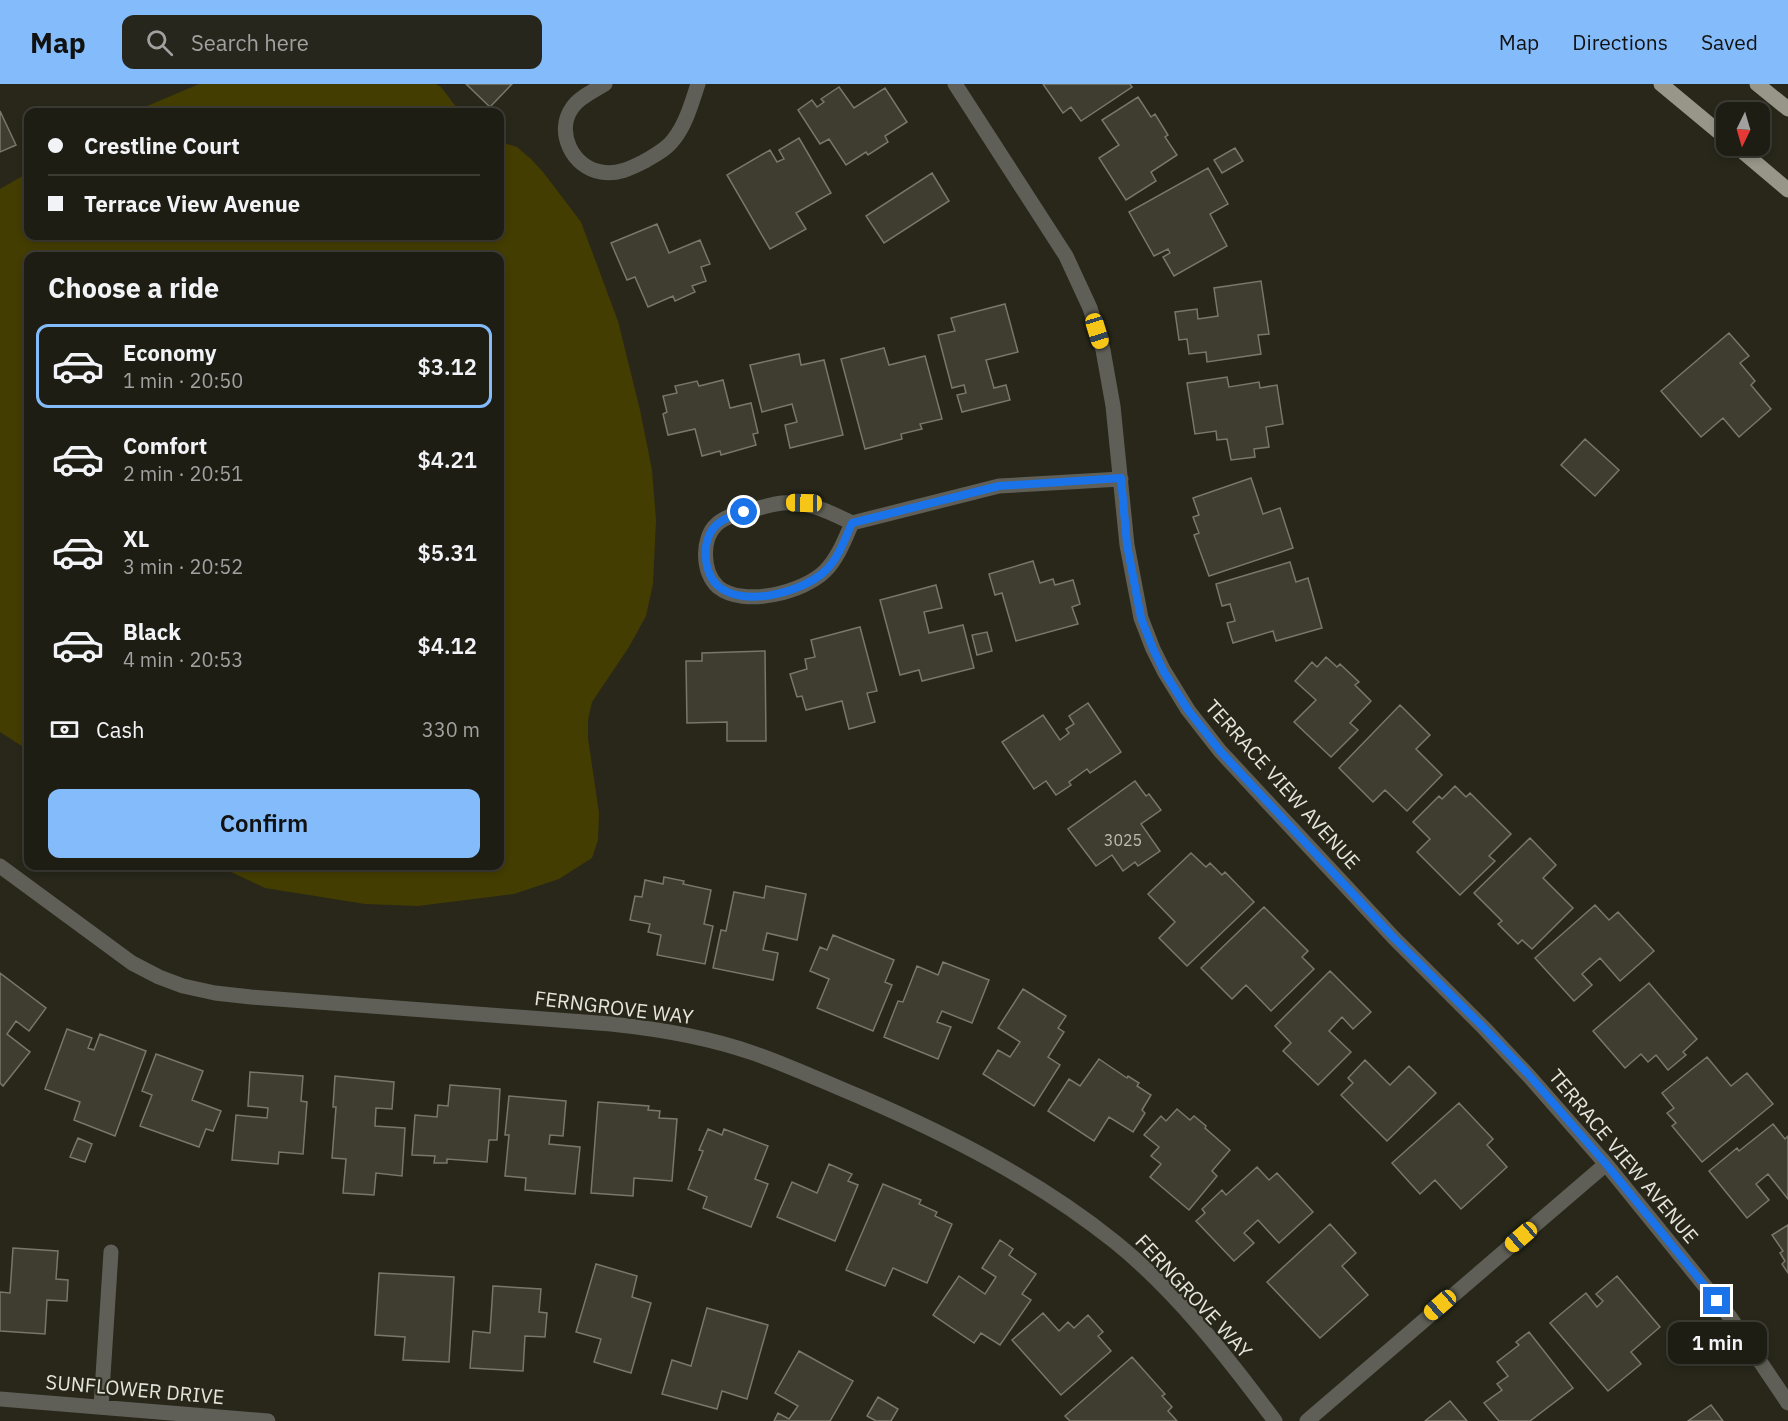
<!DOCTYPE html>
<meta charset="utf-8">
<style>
:root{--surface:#1e1d14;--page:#26261d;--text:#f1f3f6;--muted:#a1a2a0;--line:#3c3b34;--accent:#84bcfb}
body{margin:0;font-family:"IBM Plex Sans",sans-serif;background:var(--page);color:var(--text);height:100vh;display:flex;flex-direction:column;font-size:22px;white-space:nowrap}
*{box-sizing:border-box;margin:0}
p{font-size:20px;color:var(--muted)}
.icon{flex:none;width:33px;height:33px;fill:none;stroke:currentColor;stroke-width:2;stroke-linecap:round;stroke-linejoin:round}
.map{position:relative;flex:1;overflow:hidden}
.sheet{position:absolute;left:24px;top:168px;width:480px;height:618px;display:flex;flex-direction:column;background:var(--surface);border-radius:12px;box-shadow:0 3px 9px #0003,0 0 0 2px var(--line)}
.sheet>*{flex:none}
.guide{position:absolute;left:24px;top:24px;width:480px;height:132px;border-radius:12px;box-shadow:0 3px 9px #0003,0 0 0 2px var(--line);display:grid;align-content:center;height:132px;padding:0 24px;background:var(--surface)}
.needle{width:39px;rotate:185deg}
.controls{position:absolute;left:1716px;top:18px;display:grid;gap:12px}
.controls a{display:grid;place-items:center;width:54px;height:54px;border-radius:12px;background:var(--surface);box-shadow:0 3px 9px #0003,0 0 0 2px var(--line);font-size:30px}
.end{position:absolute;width:27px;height:27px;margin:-14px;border:8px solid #1a73e8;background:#fff;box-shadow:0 0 0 3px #fff}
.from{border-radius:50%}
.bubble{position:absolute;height:42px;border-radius:12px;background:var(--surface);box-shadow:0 3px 9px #0003,0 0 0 2px var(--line);font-size:20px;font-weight:600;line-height:42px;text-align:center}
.car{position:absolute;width:18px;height:36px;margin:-18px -9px;border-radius:8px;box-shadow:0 0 4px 2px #0007;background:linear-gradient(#f5c518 24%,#345 0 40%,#f5c518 0 76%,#345 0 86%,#f5c518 0)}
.guide b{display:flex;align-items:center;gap:21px;height:57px;font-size:22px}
.guide b+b{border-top:2px solid var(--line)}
.guide i{width:15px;height:15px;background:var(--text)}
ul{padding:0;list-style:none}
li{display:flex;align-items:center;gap:18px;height:84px;margin:0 12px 9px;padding:0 12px;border:3px solid transparent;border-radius:12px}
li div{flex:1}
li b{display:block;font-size:22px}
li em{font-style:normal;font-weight:600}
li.selected{border-color:var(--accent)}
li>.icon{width:54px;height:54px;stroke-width:1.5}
h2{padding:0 24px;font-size:27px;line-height:72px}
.pay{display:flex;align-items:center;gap:15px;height:66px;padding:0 24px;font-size:22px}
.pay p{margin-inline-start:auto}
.cta{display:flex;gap:12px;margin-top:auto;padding:12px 24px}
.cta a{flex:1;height:69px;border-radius:12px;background:var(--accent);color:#111;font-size:24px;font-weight:600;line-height:69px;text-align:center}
header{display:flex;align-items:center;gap:36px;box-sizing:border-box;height:84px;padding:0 30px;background:var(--accent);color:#111}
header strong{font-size:28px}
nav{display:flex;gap:33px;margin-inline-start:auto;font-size:21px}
.search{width:420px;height:54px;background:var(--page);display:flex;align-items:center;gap:15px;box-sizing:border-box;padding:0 21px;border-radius:12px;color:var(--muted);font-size:22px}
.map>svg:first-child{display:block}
.green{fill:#443d01}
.building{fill:#3e3d2f;stroke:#787768;stroke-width:1.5}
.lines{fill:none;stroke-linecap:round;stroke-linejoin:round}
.minor{stroke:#5f5f58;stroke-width:15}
.major{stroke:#989689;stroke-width:15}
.route{stroke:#1a73e8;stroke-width:8}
.labels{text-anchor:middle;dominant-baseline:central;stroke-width:4.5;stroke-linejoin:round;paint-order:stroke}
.number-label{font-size:16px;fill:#bcbbb2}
.street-label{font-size:20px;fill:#e6e5dd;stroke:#28271a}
</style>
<header>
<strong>Map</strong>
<div class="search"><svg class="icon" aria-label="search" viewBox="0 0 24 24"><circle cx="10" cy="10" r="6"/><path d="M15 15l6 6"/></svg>Search here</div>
<nav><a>Map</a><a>Directions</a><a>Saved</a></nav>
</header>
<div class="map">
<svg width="1788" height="1337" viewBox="0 0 1788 1337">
<rect width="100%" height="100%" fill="#28271a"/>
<path class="green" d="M199 0H436L441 3 460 28H133Z
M500 58 517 63 531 75 543 88 581 138 618 237 640 326 652 386 656 436 653 500 646 532 629 563 592 618 588 636V654L599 729 598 756 592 774 559 795 514 810 418 822 365 820 265 804 218 782H500V172H28V666L0 648V105L28 89V152H500Z"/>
<path class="building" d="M466 0H512L490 23Z
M1043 0H1130L1132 3 1081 37 1071 23 1063 29Z
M839 3 854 24 885 4 907 38 885 52 888 58 868 71 866 68 846 81 829 55 820 60 798 26 812 16 817 23 824 18 821 15Z
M1138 13 1151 33 1155 30 1168 51 1165 53 1177 71 1151 88 1156 97 1126 116 1099 74 1119 61 1102 36Z
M0 27 16 61 0 68Z
M799 54 831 109 796 129 806 145 770 165 727 91 770 66 777 78 784 75 779 66Z
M1235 64 1243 77 1222 89 1214 76Z
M1208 84 1228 120 1210 130 1227 162 1174 192 1163 173 1170 169 1168 165 1154 172 1129 128Z
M932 89 949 117 884 159 866 132Z
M657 140 669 169 700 156 710 180 701 183 706 197 692 202 695 208 675 217 673 212 648 223 635 193 627 196 611 159Z
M1261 197 1269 250 1258 251 1261 270 1207 278 1206 268 1189 270 1187 255 1179 256 1175 228 1197 225 1198 235 1218 232 1214 204Z
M1005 220 1018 268 986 276 994 304 1006 301 1010 316 962 328 957 311 966 309 964 301 952 304 938 251 955 247 951 234Z
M1729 249 1749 272 1740 279 1755 297 1751 301 1771 325 1739 353 1723 334 1701 353 1661 307Z
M884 264 889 281 925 272 942 335 920 340 922 345 901 350 902 355 865 365 841 275Z
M799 270 801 281 824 276 843 351 790 364 785 341 797 338 792 320 762 328 750 281Z
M1227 293 1229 303 1259 298 1260 304 1277 301 1283 340 1266 343 1269 363 1254 365 1255 373 1231 376 1227 355 1217 356 1216 347 1195 350 1187 299Z
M723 296 730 324 751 319 758 349 753 350 756 361 721 371 720 367 702 372 695 345 668 351 663 330 667 328 663 312 677 309 675 302 697 297 699 302Z
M1585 355 1619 386 1595 412 1561 381Z
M1251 394 1263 430 1280 424 1293 464 1209 492 1194 451 1199 449 1193 433 1199 431 1193 414Z
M1033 477 1040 499 1053 495 1055 501 1073 496 1080 520 1072 523 1078 540 1016 557 1002 509 995 511 989 490Z
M1290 478 1296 498 1308 494 1322 544 1276 557 1273 547 1233 559 1227 539 1235 537 1230 520 1222 522 1216 500Z
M936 501 942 524 924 528 929 549 963 541 974 584 922 597 919 586 900 591 880 516Z
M860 543 877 607 867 609 875 638 849 645 842 617 806 626 802 612 797 613 790 590 807 585 805 575 815 573 811 556Z
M987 548 992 567 977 571 972 551Z
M765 567 766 657H727V638L687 639 686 577H702V569Z
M1326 573 1337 583 1340 580 1359 598 1355 601 1371 617 1350 639 1358 646 1331 673 1294 638 1316 616 1295 597 1312 578 1317 583Z
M1088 619 1121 668 1090 689 1087 685 1069 698 1071 701 1056 711 1046 697 1034 705 1002 658 1043 631 1060 656 1069 649 1066 645 1074 640 1069 632Z
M1400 621 1430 651 1416 665 1442 691 1407 727 1385 706 1373 718 1339 684Z
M1135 697 1146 712 1149 710 1161 726 1141 740 1160 767 1138 782 1135 778 1123 787 1112 771 1096 782 1068 745Z
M1455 702 1466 713 1470 709 1511 750 1489 772 1495 777 1460 811 1417 768 1430 755 1413 738 1439 712 1442 715Z
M1530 754 1556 781 1543 794 1573 824 1532 865 1522 856 1518 860 1498 840 1502 837 1474 809Z
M1191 769 1206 783 1210 779 1222 791 1225 788 1254 818 1187 882 1159 854 1175 838 1148 810Z
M664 793 684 797 683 800 711 806 704 840 713 842 705 880 657 871 661 851 648 848 650 840 630 836 635 812 642 813 645 796 663 800Z
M766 802 806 810 797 856 767 849 763 866 778 869 773 896 713 884 721 846 726 847 734 808 764 814Z
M1595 821 1609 836 1618 828 1654 867 1620 897 1600 874 1582 890 1592 901 1574 917 1535 874Z
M1264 823 1308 867 1302 873 1314 885 1271 927 1246 901 1232 915 1201 884Z
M833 851 894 876 885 898 892 901 873 947 817 924 829 895 810 887 820 863 827 866Z
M943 878 989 896 972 939 942 927 937 938 951 943 938 975 884 953 898 917 903 918 917 882 938 891Z
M1330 887 1371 928 1353 945 1342 933 1329 947 1351 968 1318 1001 1283 967 1291 959 1275 942Z
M0 889 46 924 29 947 16 937 7 950 30 968 3 1002 0 999Z
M1649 899 1697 955 1683 968 1686 971 1668 986 1656 971 1648 978 1641 970 1625 984 1593 947Z
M1023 905 1066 932 1058 944 1064 948 1048 973 1060 981 1034 1022 983 990 998 966 1010 973 1020 958 998 944Z
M67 945 92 954 88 964 94 966 100 950 146 967 115 1052 74 1036 80 1018 45 1005Z
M156 970 203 987 192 1016 221 1027 213 1047 206 1045 199 1063 140 1042 152 1011 142 1007Z
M1707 973 1731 1002 1747 989 1773 1020 1702 1078 1672 1042 1676 1039 1667 1029 1674 1024 1662 1009Z
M1099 975 1127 994 1128 992 1139 999 1137 1002 1151 1011 1142 1026 1145 1029 1133 1048 1109 1033 1094 1057 1048 1027 1069 995 1080 1002Z
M1365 976 1390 1001 1409 982 1436 1009 1387 1057 1341 1011 1353 999 1348 994Z
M250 988 303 992 301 1017 307 1018 303 1070 279 1068 278 1080 232 1076 236 1031 267 1034 268 1024 248 1022Z
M335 992 394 998 392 1025 376 1024 375 1042 405 1044 402 1092 376 1089 374 1111 343 1109 346 1075 332 1074 336 1023H333Z
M450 1001 500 1005 497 1056H489L487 1078 447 1075V1079H434L435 1072 412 1071 415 1031 437 1033 438 1021 448 1022Z
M509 1012 566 1017 563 1052 550 1051 549 1060 580 1063 575 1110 525 1106 526 1094 505 1092 509 1051H505Z
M598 1018 649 1022 648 1026 660 1027 659 1034 677 1035 672 1097 634 1094 633 1112 591 1109Z
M1459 1019 1493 1055 1487 1061 1507 1083 1461 1125 1435 1096 1420 1110 1392 1079Z
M1177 1025 1190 1036 1194 1032 1206 1042 1205 1044 1230 1066 1212 1087 1217 1092 1189 1126 1150 1093 1161 1080 1151 1072 1159 1063 1144 1051 1161 1032 1166 1037Z
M1773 1040 1785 1055 1788 1052V1115L1768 1090 1756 1100 1769 1116 1747 1134 1709 1087 1737 1064 1739 1067Z
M708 1045 722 1051 724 1045 768 1062 755 1095 768 1100 751 1143 703 1124 707 1113 688 1105 703 1067 699 1066Z
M78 1054 92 1060 85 1078 70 1073Z
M829 1080 852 1090 848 1097 858 1101 835 1157 777 1133 792 1098 817 1109Z
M1257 1083 1269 1096 1277 1089 1313 1128 1279 1159 1258 1136 1244 1149 1254 1159 1234 1177 1196 1137 1205 1129 1202 1125 1222 1106 1226 1111Z
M883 1100 921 1116 919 1120 937 1128 935 1132 952 1140 927 1199 893 1184 885 1202 846 1186Z
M1330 1140 1356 1169 1342 1182 1368 1211 1320 1254 1267 1198Z
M1788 1141V1189L1782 1180 1785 1177 1780 1169 1783 1167 1772 1151Z
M1000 1156 1013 1165 1009 1171 1036 1190 1022 1210 1031 1216 1000 1261 981 1249 974 1259 933 1231 959 1192 985 1210 996 1193 982 1184Z
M13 1164 58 1167 56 1195 68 1196 67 1217 47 1216 45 1250 0 1247V1208L10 1209Z
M596 1180 637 1192 632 1213 651 1219 631 1289 594 1278 601 1255 576 1248Z
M379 1189 454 1193 449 1278 403 1276 405 1253 375 1251Z
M1617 1192 1660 1243 1631 1268 1641 1280 1608 1307 1550 1239 1586 1209 1597 1223 1603 1217 1596 1210Z
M493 1202 541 1205 539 1228 547 1229 545 1253 525 1252 523 1287 470 1284 473 1247 490 1249Z
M707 1224 768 1241 747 1315 722 1307 717 1325 662 1310 672 1276 691 1282Z
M1043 1229 1059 1247 1068 1238 1074 1244 1088 1231 1103 1248 1098 1252 1111 1267 1061 1311 1012 1256Z
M1529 1248 1573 1304 1530 1337H1499L1484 1319 1502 1306 1497 1300 1508 1292 1497 1278 1519 1261 1516 1258Z
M799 1267 853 1297 830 1337H774L778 1329 789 1335 798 1322 775 1309Z
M1132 1273 1165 1310 1162 1312 1172 1323 1168 1327 1177 1337H1070L1065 1332Z
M878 1313 898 1325 891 1337H876L867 1332Z
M1450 1317 1467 1337H1425Z
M1711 1321 1723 1337H1688Z"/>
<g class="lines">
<path class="minor" d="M605 0C594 7 579 13 572 24 555 48 573 84 601 88 618 91 631 84 645 77 655 71 667 65 674 55 686 40 692 18 698 0
M955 0 1066 172 1090 224 1103 266 1113 322 1127 461 1141 534 1153 565 1164 587 1188 626 1220 667 1394 854 1484 944 1528 991 1606 1080 1730 1233 1788 1319
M852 439C845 455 838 474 825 487 804 508 744 524 718 503 702 488 701 454 717 440 726 432 740 429 751 426 761 424 772 420 782 419 809 417 829 428 852 439L999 402 1121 395
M0 782 132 879 159 893 183 902 215 909 251 913 611 940C659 945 707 953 753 969 791 982 826 999 863 1014 951 1052 1039 1097 1115 1158 1176 1207 1228 1274 1275 1337
M0 1315 268 1337
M101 1323 111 1168
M1307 1337 1606 1080"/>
<path class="major" d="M1661 0 1726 54
M1757 0 1788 25
M1736 62 1788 106"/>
</g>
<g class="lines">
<path class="route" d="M744 428C736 431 726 433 719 439 701 452 702 486 717 501 742 525 803 508 825 487 838 475 845 455 852 439L999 402 1121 394 1127 461 1141 534 1153 565 1164 588 1188 626 1220 667 1394 854 1484 944 1528 990 1606 1080 1717 1217"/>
</g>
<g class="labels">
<g class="number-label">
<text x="1123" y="756">3025</text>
</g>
<g class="street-label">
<text transform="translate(1283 700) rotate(48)">TERRACE VIEW AVENUE</text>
<text transform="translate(614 923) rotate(7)">FERNGROVE WAY</text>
<text transform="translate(1624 1072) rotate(50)">TERRACE VIEW AVENUE</text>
<text transform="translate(1194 1212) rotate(47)">FERNGROVE WAY</text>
<text transform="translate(135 1305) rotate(5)">SUNFLOWER DRIVE</text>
</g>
</g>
</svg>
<div class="controls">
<a><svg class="needle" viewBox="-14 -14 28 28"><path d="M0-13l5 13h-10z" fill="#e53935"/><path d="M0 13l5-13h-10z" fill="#a1a2a0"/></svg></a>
</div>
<i class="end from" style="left:744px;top:428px"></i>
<i class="end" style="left:1717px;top:1217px"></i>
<div class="bubble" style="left:1668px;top:1238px;width:99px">1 min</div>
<i class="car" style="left:1097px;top:247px;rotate:163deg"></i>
<i class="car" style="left:804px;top:419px;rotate:271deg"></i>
<i class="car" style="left:1521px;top:1153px;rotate:229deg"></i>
<i class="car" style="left:1440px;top:1221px;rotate:229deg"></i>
<div class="guide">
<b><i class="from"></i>Crestline Court</b>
<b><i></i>Terrace View Avenue</b>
</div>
<section class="sheet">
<h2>Choose a ride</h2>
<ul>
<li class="selected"><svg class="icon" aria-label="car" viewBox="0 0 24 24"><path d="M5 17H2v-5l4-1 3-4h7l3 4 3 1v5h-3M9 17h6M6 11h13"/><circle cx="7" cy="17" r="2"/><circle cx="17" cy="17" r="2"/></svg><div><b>Economy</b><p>1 min · 20:50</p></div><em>$3.12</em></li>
<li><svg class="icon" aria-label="car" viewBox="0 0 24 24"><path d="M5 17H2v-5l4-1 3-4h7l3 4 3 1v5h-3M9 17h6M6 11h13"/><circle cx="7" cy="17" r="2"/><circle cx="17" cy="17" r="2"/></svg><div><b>Comfort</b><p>2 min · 20:51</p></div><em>$4.21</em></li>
<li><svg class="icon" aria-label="car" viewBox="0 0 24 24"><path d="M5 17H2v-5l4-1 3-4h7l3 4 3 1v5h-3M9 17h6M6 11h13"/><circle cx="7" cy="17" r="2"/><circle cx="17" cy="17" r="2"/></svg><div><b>XL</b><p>3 min · 20:52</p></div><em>$5.31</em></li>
<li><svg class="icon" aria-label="car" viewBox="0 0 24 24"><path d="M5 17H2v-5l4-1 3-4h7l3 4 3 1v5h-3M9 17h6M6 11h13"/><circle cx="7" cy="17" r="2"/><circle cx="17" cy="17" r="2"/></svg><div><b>Black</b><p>4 min · 20:53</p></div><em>$4.12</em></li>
</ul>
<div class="pay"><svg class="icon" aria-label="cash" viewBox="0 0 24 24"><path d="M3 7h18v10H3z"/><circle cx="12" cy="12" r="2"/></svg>Cash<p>330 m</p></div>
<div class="cta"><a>Confirm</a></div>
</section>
</div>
